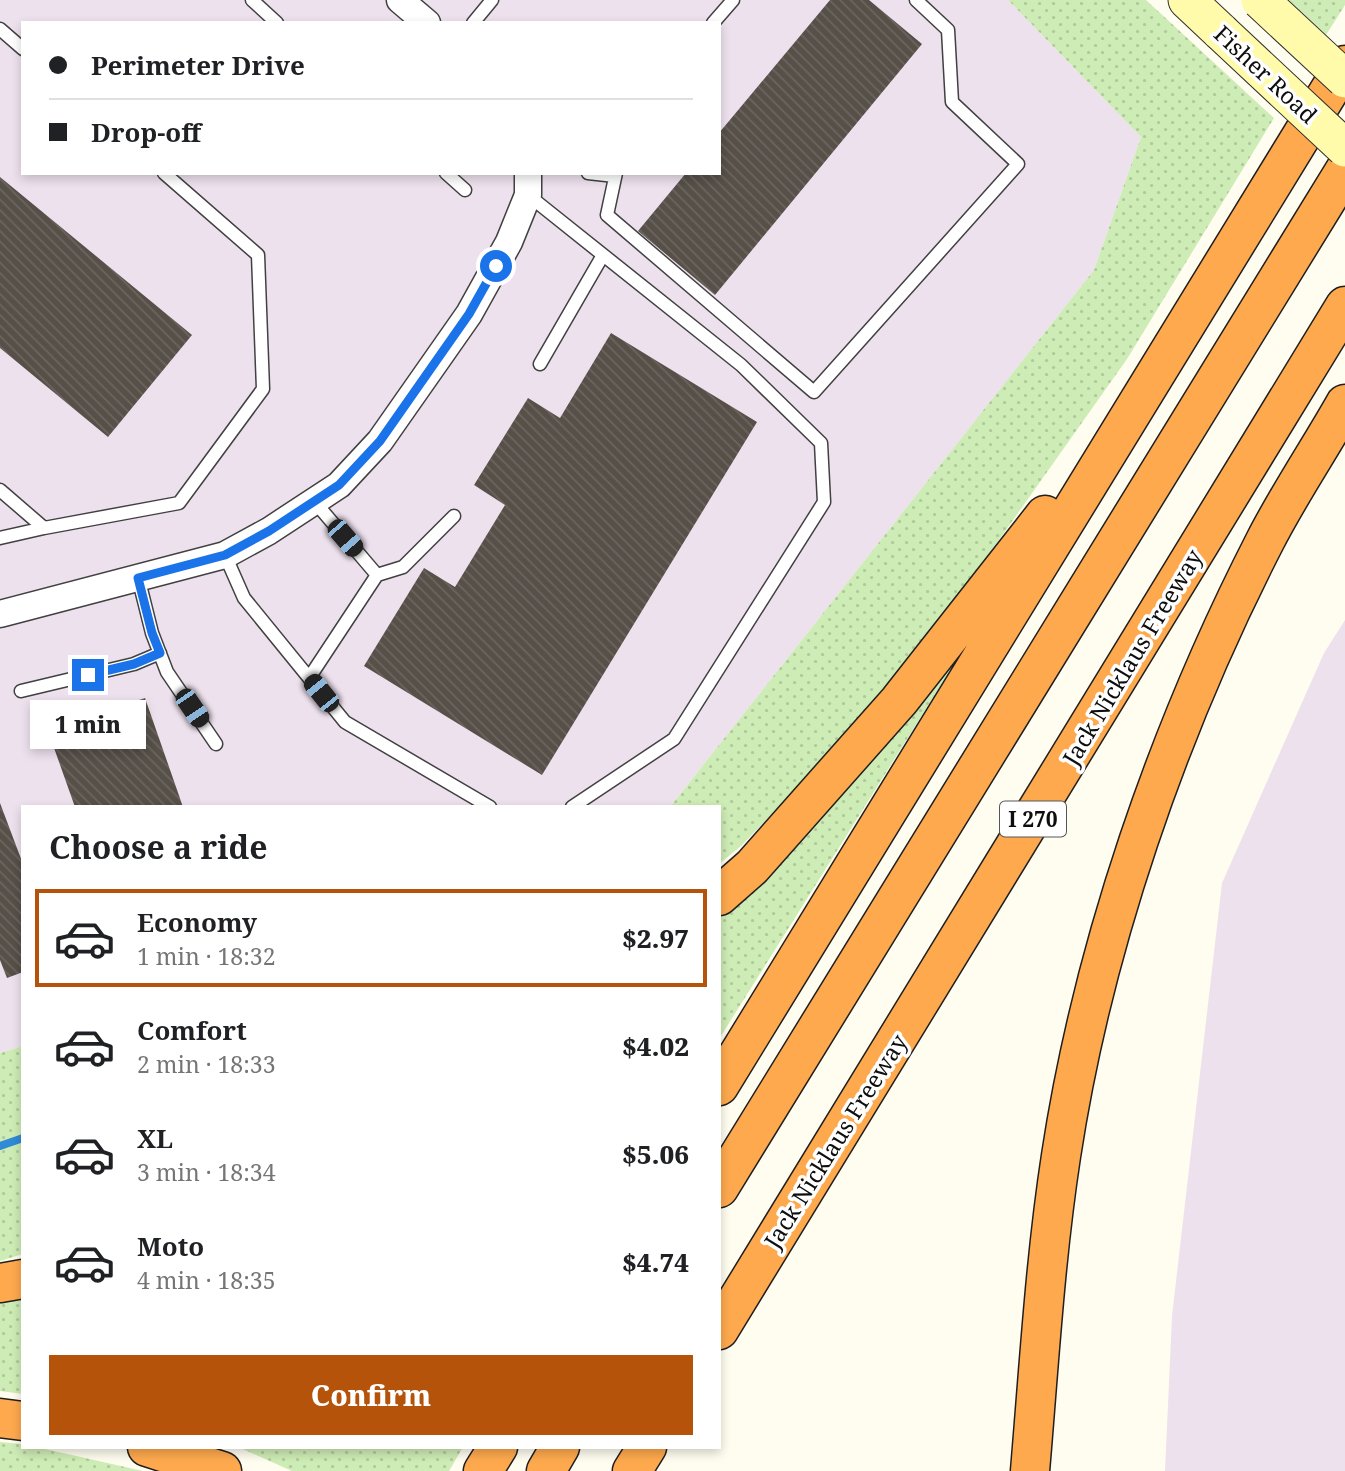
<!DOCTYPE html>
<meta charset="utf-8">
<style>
:root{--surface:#fff;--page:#f6f6f6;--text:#202124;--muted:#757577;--line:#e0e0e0;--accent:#b45309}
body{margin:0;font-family:"Noto Serif",serif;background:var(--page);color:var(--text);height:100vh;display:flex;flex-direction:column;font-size:26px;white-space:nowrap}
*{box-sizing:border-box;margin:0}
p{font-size:23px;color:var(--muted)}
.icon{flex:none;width:38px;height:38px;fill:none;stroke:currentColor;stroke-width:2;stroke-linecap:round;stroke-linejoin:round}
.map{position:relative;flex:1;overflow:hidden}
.side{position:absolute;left:21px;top:805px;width:700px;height:644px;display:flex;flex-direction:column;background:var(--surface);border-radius:0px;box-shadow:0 4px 10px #0003}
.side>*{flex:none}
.guide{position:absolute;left:21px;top:21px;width:700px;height:154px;border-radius:0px;box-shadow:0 4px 10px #0003;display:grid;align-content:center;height:154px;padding:0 28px;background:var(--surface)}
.end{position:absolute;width:32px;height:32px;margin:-16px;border:9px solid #1a73e8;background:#fff;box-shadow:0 0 0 4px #fff}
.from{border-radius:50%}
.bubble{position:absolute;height:49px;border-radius:0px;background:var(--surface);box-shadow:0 4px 10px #0003;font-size:23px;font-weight:800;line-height:49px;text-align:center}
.car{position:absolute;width:21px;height:42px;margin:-21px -10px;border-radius:9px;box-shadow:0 0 5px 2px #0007;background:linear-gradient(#222 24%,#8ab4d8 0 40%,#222 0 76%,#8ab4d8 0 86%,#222 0)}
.guide b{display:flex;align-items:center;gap:24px;height:66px;font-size:26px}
.guide b+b{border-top:2px solid var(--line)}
.guide i{width:18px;height:18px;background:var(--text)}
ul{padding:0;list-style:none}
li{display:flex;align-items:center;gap:21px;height:98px;margin:0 14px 10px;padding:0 14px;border:4px solid transparent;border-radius:0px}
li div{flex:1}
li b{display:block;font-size:26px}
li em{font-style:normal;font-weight:800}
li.current{border-color:var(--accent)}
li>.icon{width:63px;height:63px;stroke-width:1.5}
h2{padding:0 28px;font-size:32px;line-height:84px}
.cta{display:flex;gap:14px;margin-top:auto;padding:14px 28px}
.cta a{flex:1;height:80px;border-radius:0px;background:var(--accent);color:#fff;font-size:28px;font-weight:800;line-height:80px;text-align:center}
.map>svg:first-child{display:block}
.industrial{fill:#ede1ed;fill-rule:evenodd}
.grass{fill:url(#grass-dots)}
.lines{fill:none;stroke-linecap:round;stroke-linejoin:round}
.stream{stroke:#318ad6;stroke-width:8}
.building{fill:url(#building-back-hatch)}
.service-casing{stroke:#414141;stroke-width:15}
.minor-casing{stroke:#414141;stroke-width:29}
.secondary-casing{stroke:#303030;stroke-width:39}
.motorway-casing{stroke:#1f1f1f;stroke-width:41}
.service{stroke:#fff;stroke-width:12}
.minor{stroke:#fff;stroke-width:26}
.secondary{stroke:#fffbaa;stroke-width:37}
.motorway{stroke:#fea94e;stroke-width:38}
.secondary-bridge-casing{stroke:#303030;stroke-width:39;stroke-linecap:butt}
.secondary-bridge{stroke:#fffbaa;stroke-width:37}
.route{stroke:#1a73e8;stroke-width:9}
.labels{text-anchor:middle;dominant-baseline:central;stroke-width:7;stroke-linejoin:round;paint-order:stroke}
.shield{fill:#fff;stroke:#565656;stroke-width:2}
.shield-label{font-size:21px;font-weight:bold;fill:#0e0e0e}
.street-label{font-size:23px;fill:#0e0e0e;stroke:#fff}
</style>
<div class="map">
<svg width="1345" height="1471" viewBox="0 0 1345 1471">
<defs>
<pattern id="grass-dots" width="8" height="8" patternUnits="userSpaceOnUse" patternTransform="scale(1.75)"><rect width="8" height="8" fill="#ceecb5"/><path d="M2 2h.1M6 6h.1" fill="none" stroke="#b0c99a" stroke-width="1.8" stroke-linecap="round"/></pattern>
<pattern id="building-back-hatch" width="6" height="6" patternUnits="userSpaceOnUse" patternTransform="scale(1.75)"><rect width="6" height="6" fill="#575049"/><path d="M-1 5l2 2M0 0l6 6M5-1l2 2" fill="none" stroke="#6a655f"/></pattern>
</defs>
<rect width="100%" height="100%" fill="#fffdef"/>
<path class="industrial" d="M0 0H1008L1141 137 1094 270 670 807H23V1046L0 1053ZM23 23H719V173H23Z
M1345 620V1471H1165L1172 1316 1222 883 1324 653Z"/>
<path class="grass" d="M1008 0H1146L1274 118 1127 359 984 561 846 737 741 846 719 864V807H670L1094 270 1141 137Z
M1289 0H1345V5L1326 35Z
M947 657 954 664 719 1039V909Z
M23 1046V1254L0 1261V1053Z
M23 1289V1394L0 1391V1295Z
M0 1442 22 1444 23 1447H36L143 1471H0Z
M238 1447H463L449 1471H292Z"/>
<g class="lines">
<path class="stream" d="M0 1146 23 1138"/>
</g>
<path class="building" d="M830 0H869L922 44 715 295 638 231 686 173H719V133Z
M0 177 192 335 108 437 0 348Z
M611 333 757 422 542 775 364 666 424 568 455 587 505 505 474 485 528 398 560 418Z
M145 698 183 807H75L48 731Z
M0 803 23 864V972L7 978 0 960Z"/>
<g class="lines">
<defs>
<path id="service" d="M252 0 277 23
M473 23 492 0
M713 23 733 0
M0 29 23 49
M446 173 465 190
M588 173 615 176
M616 173 607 215 814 392 1018 164 952 102 948 30 916 0
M528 195 741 365 821 443 824 502 674 739 572 807
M540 364 603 255
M0 490 44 528 179 503 263 389 258 255 164 173
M314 501 377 575
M0 538 44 528
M225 555 244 598 345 722 490 807
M138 577 152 633 167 672 216 744
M309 678 377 575 403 567 454 516
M21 691 134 664 160 653"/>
<path id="minor" d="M400 0 427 23
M0 614 225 555 269 531 339 485 380 441 469 314 509 242 528 195V173"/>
<path id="secondary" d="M1187 0 1221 32"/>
<path id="motorway" d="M719 896 752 867 899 701 1045 515
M719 1086 1345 65
M719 1188 1345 170
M0 1283 23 1279
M719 1330 1345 306
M0 1418 23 1421
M147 1447 222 1471
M483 1471 498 1447
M546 1471 560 1447
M632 1471 647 1447
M1030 1471C1039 1366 1045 1260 1061 1156 1093 946 1168 730 1265 541 1289 494 1319 450 1345 404"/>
</defs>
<use href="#service" class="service-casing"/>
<use href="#minor" class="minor-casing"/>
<use href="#secondary" class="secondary-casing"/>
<use href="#motorway" class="motorway-casing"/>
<use href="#service" class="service"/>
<use href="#minor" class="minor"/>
<use href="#secondary" class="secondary"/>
<use href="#motorway" class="motorway"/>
<defs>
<path id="secondary-bridge" d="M1260 0 1345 79
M1221 32 1345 148"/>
</defs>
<use href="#secondary-bridge" class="secondary-bridge-casing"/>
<use href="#secondary-bridge" class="secondary-bridge"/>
</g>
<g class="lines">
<path class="route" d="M88 675 134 664 160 653 152 633 138 578 225 555 269 531 339 485 380 441 469 314 496 266"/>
</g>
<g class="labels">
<rect class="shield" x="1000" y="801.5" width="66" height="35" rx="5"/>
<g class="shield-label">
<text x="1033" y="819">I 270</text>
</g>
<g class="street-label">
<text transform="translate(1266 74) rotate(43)">Fisher Road</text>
<text transform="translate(1132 657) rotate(-59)">Jack Nicklaus Freeway</text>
<text transform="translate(835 1141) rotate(-58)">Jack Nicklaus Freeway</text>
</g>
</g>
</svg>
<i class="end from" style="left:496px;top:266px"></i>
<i class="end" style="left:88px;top:675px"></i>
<div class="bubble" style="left:30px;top:700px;width:116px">1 min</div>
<i class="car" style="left:345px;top:538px;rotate:139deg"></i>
<i class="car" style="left:321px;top:693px;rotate:321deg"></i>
<i class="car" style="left:192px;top:708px;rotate:146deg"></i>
<div class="guide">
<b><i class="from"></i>Perimeter Drive</b>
<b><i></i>Drop-off</b>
</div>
<section class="side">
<h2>Choose a ride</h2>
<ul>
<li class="current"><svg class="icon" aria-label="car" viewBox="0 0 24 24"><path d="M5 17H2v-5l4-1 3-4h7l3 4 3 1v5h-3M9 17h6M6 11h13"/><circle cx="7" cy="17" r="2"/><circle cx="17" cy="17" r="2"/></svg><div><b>Economy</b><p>1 min · 18:32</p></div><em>$2.97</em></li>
<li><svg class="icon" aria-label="car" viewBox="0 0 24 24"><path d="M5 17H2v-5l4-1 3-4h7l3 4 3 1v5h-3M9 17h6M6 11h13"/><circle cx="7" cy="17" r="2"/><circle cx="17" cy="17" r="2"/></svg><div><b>Comfort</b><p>2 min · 18:33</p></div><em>$4.02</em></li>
<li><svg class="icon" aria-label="car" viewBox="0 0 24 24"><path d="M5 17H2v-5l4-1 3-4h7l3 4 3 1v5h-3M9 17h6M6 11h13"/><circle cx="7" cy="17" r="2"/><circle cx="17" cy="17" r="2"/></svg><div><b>XL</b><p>3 min · 18:34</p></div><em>$5.06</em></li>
<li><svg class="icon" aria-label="car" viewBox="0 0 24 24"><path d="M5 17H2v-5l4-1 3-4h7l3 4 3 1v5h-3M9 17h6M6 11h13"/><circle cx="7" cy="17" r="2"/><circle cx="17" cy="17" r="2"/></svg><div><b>Moto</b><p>4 min · 18:35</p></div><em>$4.74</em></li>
</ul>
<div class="cta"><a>Confirm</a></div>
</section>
</div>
